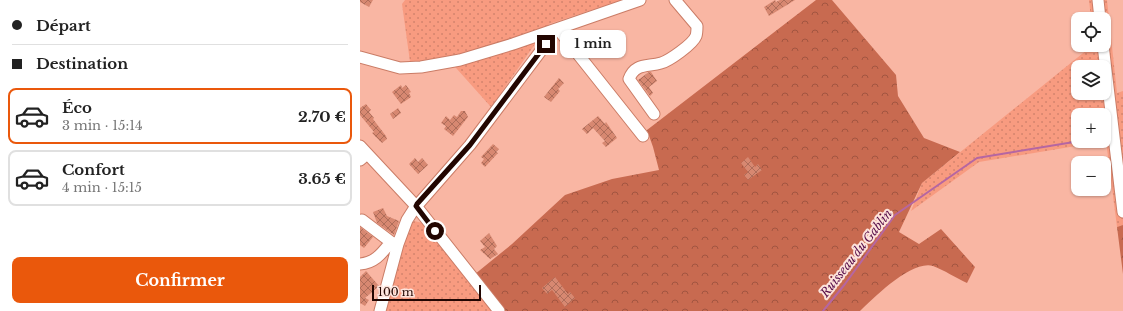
<!DOCTYPE html>
<html lang="fr">
<meta charset="utf-8">
<style>
:root{--surface:#fff;--page:#f6f6f6;--text:#222;--muted:#767676;--line:#e0e0e0;--accent:#ea580c}
body{margin:0;font-family:"Libre Baskerville",serif;background:var(--page);color:var(--text);height:100vh;display:flex;flex-direction:column;font-size:15px;white-space:nowrap}
*{box-sizing:border-box;margin:0}
p{font-size:13px;color:var(--muted)}
.icon{flex:none;width:22px;height:22px;fill:none;stroke:currentColor;stroke-width:2;stroke-linecap:round;stroke-linejoin:round}
.map{position:relative;flex:1;overflow:hidden}
.details{display:flex;flex-direction:column;background:var(--surface);width:360px}
.details>*{flex:none}
.guide{display:grid;align-content:center;height:88px;padding:0 12px;background:var(--surface)}
.controls{position:absolute;left:711px;top:12px;display:grid;gap:8px}
.controls a{display:grid;place-items:center;width:40px;height:40px;border-radius:8px;background:var(--surface);box-shadow:0 1px 3px #0004;font-size:20px}
.scale{position:absolute;left:12px;bottom:10px;width:109px;box-sizing:border-box;padding-left:4px;border:2px solid #220601;border-top:0;font-size:11px;line-height:14px;white-space:nowrap;color:#220601;-webkit-text-stroke:3px #fde3db;paint-order:stroke}
.end{position:absolute;width:18px;height:18px;margin:-9px;border:5px solid #220601;background:#fff;box-shadow:0 0 0 2px #fff}
.from{border-radius:50%}
.bubble{position:absolute;height:28px;border-radius:8px;background:var(--surface);box-shadow:0 1px 3px #0004;font-size:13px;font-weight:700;line-height:28px;text-align:center}
.guide b{display:flex;align-items:center;gap:14px;height:38px;font-size:15px}
.guide b+b{border-top:1px solid var(--line)}
.guide i{width:10px;height:10px;background:var(--text)}
ul{padding:0;list-style:none}
li{display:flex;align-items:center;gap:12px;height:56px;margin:0 8px 6px;padding:0 4px;border:2px solid var(--line);border-radius:8px}
li div{flex:1}
li b{display:block;font-size:15px}
li em{font-style:normal;font-weight:700}
li.on{border-color:var(--accent)}
li>.icon{width:36px;height:36px;stroke-width:1.5}
.cta{display:flex;gap:8px;margin-top:auto;padding:8px 12px}
.cta a{flex:1;height:46px;border-radius:8px;background:var(--accent);color:#fff;font-size:16px;font-weight:700;line-height:46px;text-align:center}
main{display:flex;flex:1;min-height:0}
.map>svg:first-child{display:block}
.grass{fill:url(#grass-dots);fill-rule:evenodd}
.forest{fill:url(#forest-crowns)}
.lines{fill:none;stroke-linecap:round;stroke-linejoin:round}
.stream{stroke:#b566a2;stroke-width:2}
.building{fill:url(#building-cross-hatch)}
.minor-casing{stroke:#ca7c66;stroke-width:13}
.minor{stroke:#fff;stroke-width:11}
.route{stroke:#220601;stroke-width:5}
.labels{text-anchor:middle;dominant-baseline:central;stroke-width:4;stroke-linejoin:round;paint-order:stroke}
.water-label{font-size:12px;font-style:italic;fill:#570d4a;stroke:#fde3db}
</style>
<main>
<section class="details">
<div class="guide">
<b><i class="from"></i>Départ</b>
<b><i></i>Destination</b>
</div>
<ul>
<li class="on"><svg class="icon" aria-label="car" viewBox="0 0 24 24"><path d="M5 17H2v-5l4-1 3-4h7l3 4 3 1v5h-3M9 17h6M6 11h13"/><circle cx="7" cy="17" r="2"/><circle cx="17" cy="17" r="2"/></svg><div><b>Éco</b><p>3 min · 15:14</p></div><em>2.70 €</em></li>
<li><svg class="icon" aria-label="car" viewBox="0 0 24 24"><path d="M5 17H2v-5l4-1 3-4h7l3 4 3 1v5h-3M9 17h6M6 11h13"/><circle cx="7" cy="17" r="2"/><circle cx="17" cy="17" r="2"/></svg><div><b>Confort</b><p>4 min · 15:15</p></div><em>3.65 €</em></li>
</ul>
<div class="cta"><a>Confirmer</a></div>
</section>
<div class="map">
<svg width="763" height="311" viewBox="0 0 763 311">
<defs>
<pattern id="grass-dots" width="8" height="8" patternUnits="userSpaceOnUse"><rect width="8" height="8" fill="#f89b80"/><path d="M2 2h.1M6 6h.1" fill="none" stroke="#d4846d" stroke-width="1.8" stroke-linecap="round"/></pattern>
<pattern id="forest-crowns" width="20" height="18" patternUnits="userSpaceOnUse"><rect width="20" height="18" fill="#c86a50"/><path d="M2 6a3 3 0 1 1 6 0M12 15a3 3 0 1 1 6 0" fill="none" stroke="#a25540"/></pattern>
<pattern id="building-cross-hatch" width="8" height="8" patternUnits="userSpaceOnUse"><rect width="8" height="8" fill="#d78871"/><path d="M0 0l8 8M0 8l8-8" fill="none" stroke="#ae6d5a"/></pattern>
</defs>
<rect width="100%" height="100%" fill="#f9b6a3"/>
<path class="grass" d="M45 0H262L189 24 131 107 88 59 51 69 42 4Z
M729 0H747L757 93 763 91V225L757 227 746 141 619 162 551 211 562 183 733 45H744V19H731ZM718 67H744V93H718ZM718 115H744V141H718Z
M54 221 63 223 135 311H24L48 228Z"/>
<path class="forest" d="M456 0H472L536 75 538 96 564 138 600 152 562 183 539 232 559 244 581 229 615 267 607 283C596 278 584 270 573 266 551 260 514 298 500 311H135L109 279 152 244 205 195 252 179 299 170 293 147 287 130Z
M763 225V274L757 227Z"/>
<g class="lines">
<path class="stream" d="M463 311 485 284 535 215 617 158 720 141"/>
</g>
<path class="building" d="M0 0H13L9 7 0 2Z
M415 0 416 2 420 0H435L409 16 404 7Z
M289 72H291L297 81 289 87 293 93 290 96 278 80Z
M199 78 204 83 198 89 200 91 191 102 184 97Z
M41 85 42 88 46 85 51 92 49 93 51 97 41 104 32 92Z
M6 104 11 110 9 112 14 118 13 119 26 136 27 139 22 143 12 133 14 132 0 115V108Z
M38 108 41 113 33 119 30 114Z
M101 111H105L108 117 93 136 84 129 86 126 81 123 86 116 90 120 94 115 97 117Z
M238 116 245 124 246 122 257 138 246 147 242 143 245 141 233 128 227 134 222 129Z
M133 144 139 149 136 152 138 153 125 167 121 163 124 159 121 157Z
M388 157 395 167 398 164 402 170 388 180 384 175 388 172 381 163Z
M55 158 58 162 62 158 68 165 58 174 49 164Z
M23 208 27 216 39 221 34 235 17 223 13 212Z
M0 227 13 237 4 248 0 245Z
M129 233 137 246 134 249 138 254 130 259 120 250 125 247 120 241Z
M6 271 19 286 5 298 9 300 5 306 0 303V277Z
M195 277 208 294 210 292 215 298 205 307 192 290 187 294 182 288Z"/>
<g class="lines">
<defs>
<path id="minor" d="M738 0 740 19
M198 29 283 136
M743 45 763 212
M0 57 40 68 61 67 100 60 153 44 280 0
M294 114 269 79C275 63 287 67 301 63 309 61 333 44 336 36 337 33 337 29 337 26L315 0
M0 146 56 206 139 311
M0 160 7 154
M2 220 31 242 38 244
M0 264C15 263 22 253 31 242
M20 311 38 244 47 220 54 209 110 145 186 44V33"/>
</defs>
<use href="#minor" class="minor-casing"/>
<use href="#minor" class="minor"/>
</g>
<g class="lines">
<path class="route" d="M75 231 56 206 57 204 110 145 186 44"/>
</g>
<g class="labels">
<g class="water-label">
<text transform="translate(496 253) rotate(-52)">Ruisseau du Gablin</text>
</g>
</g>
</svg>
<div class="controls">
<a><svg class="icon" aria-label="locate" viewBox="0 0 24 24"><circle cx="12" cy="12" r="6"/><path d="M12 2v4M12 18v4M2 12h4M18 12h4"/></svg></a>
<a><svg class="icon" aria-label="layers" viewBox="0 0 24 24"><path d="M12 4l9 5-9 5-9-5zM3 14l9 5 9-5"/></svg></a>
<a>+</a>
<a>−</a>
</div>
<div class="scale">100 m</div>
<i class="end from" style="left:75px;top:231px"></i>
<i class="end" style="left:186px;top:44px"></i>
<div class="bubble" style="left:200px;top:30px;width:66px">1 min</div>
</div>
</main>
